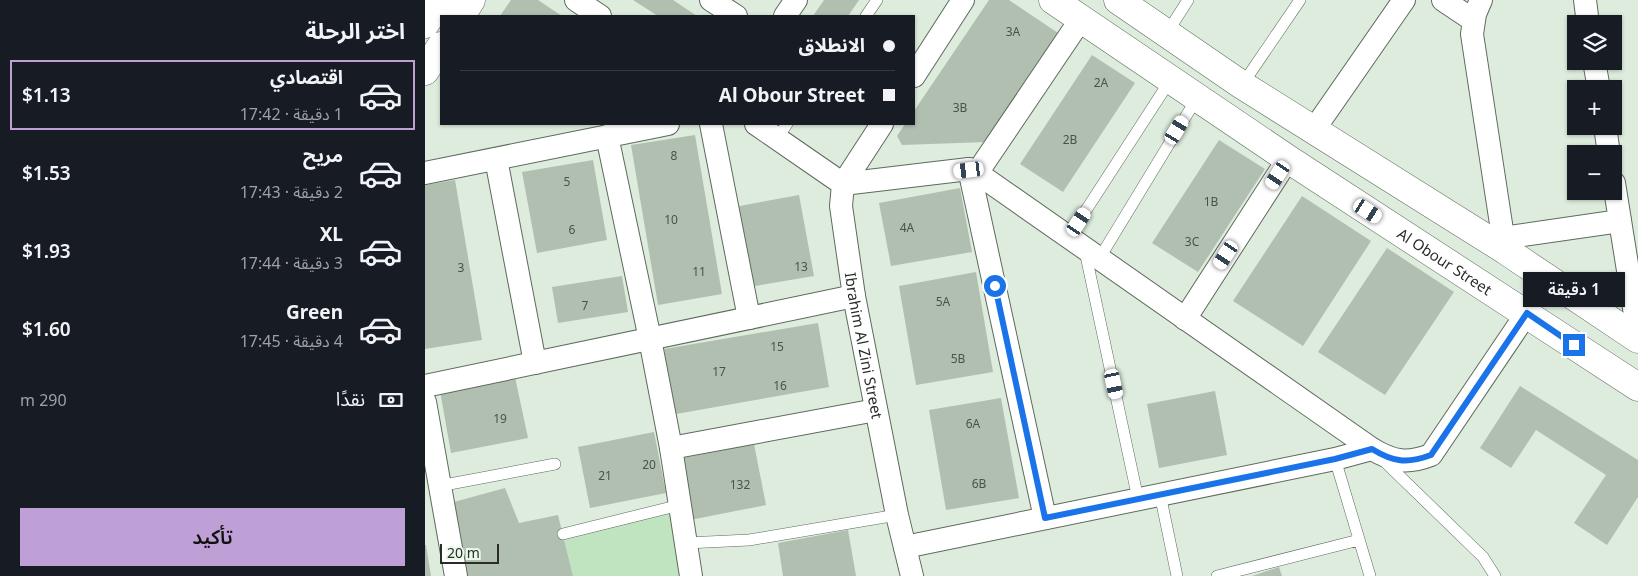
<!DOCTYPE html>
<html lang="ar">
<meta charset="utf-8">
<style>
:root{--surface:#171b24;--page:#242831;--text:#f1f3f6;--muted:#9ea1a6;--line:#363941;--accent:#bea0d6}
body{margin:0;font-family:"Noto Sans","Noto Sans Arabic",sans-serif;background:var(--page);color:var(--text);direction:rtl;height:100vh;display:flex;flex-direction:column;font-size:19px;white-space:nowrap}
*{box-sizing:border-box;margin:0}
p{font-size:16px;color:var(--muted)}
.icon{flex:none;width:28px;height:28px;fill:none;stroke:currentColor;stroke-width:2;stroke-linecap:round;stroke-linejoin:round}
.map{position:relative;flex:1;overflow:hidden;direction:ltr}
.details{display:flex;flex-direction:column;background:var(--surface);width:425px}
.details>*{flex:none}
.top-card{position:absolute;left:15px;top:15px;width:475px;height:110px;border-radius:0px;box-shadow:0 1px 4px #0004;direction:rtl;display:grid;align-content:center;height:110px;padding:0 20px;background:var(--surface)}
.buttons{position:absolute;left:1142px;top:15px;display:grid;gap:10px}
.buttons a{display:grid;place-items:center;width:55px;height:55px;border-radius:0px;background:var(--surface);box-shadow:0 1px 4px #0004;font-size:25px}
.scale{position:absolute;left:15px;bottom:12px;width:59px;box-sizing:border-box;padding-left:5px;border:2px solid #282d27;border-top:0;font-size:14px;line-height:18px;white-space:nowrap;color:#282d27;-webkit-text-stroke:4px #ebf9ea;paint-order:stroke}
.end{position:absolute;width:22px;height:22px;margin:-11px;border:6px solid #1a73e8;background:#fff;box-shadow:0 0 0 2px #fff}
.from{border-radius:50%}
.bubble{position:absolute;height:35px;border-radius:0px;background:var(--surface);box-shadow:0 1px 4px #0004;font-size:16px;font-weight:600;line-height:35px;text-align:center;direction:rtl}
.car{position:absolute;width:15px;height:30px;margin:-15px -8px;border-radius:6px;box-shadow:0 0 4px 1px #0007;background:linear-gradient(#fff 24%,#345 0 40%,#fff 0 76%,#345 0 86%,#fff 0)}
.top-card b{display:flex;align-items:center;gap:18px;height:48px;font-size:19px}
.top-card b+b{border-top:1px solid var(--line)}
.top-card i{width:12px;height:12px;background:var(--text)}
ul{padding:0;list-style:none}
li{display:flex;align-items:center;gap:15px;height:70px;margin:0 10px 8px;padding:0 10px;border:2px solid transparent;border-radius:0px}
li div{flex:1}
li b{display:block;font-size:19px}
li em{font-style:normal;font-weight:600}
li.current{border-color:var(--accent)}
li>.icon{width:45px;height:45px;stroke-width:1.5}
h2{padding:0 20px;font-size:22px;line-height:60px}
.pay{display:flex;align-items:center;gap:12px;height:55px;padding:0 20px;font-size:19px}
.pay p{margin-inline-start:auto}
.action{display:flex;gap:10px;margin-top:auto;padding:10px 20px}
.action a{flex:1;height:58px;border-radius:0px;background:var(--accent);color:#111;font-size:20px;font-weight:600;line-height:58px;text-align:center}
main{display:flex;flex:1;min-height:0}
.map>svg:first-child{display:block}
.green{fill:#c1e4c0}
.building{fill:#b1bfb0}
.lines{fill:none;stroke-linecap:round;stroke-linejoin:round}
.service-casing{stroke:#5e6a5d;stroke-width:12}
.minor-casing{stroke:#5e6a5d;stroke-width:24}
.tertiary-casing{stroke:#5e6a5d;stroke-width:29}
.service{stroke:#fff;stroke-width:11}
.minor{stroke:#fff;stroke-width:22}
.tertiary{stroke:#fff;stroke-width:28}
.route{stroke:#1a73e8;stroke-width:6}
.labels{text-anchor:middle;dominant-baseline:central;stroke-width:4;stroke-linejoin:round;paint-order:stroke}
.number-label{font-size:12px;fill:#4a5249}
.street-label{font-size:15px;fill:#282d27;stroke:#ebf9ea}
</style>
<main>
<div class="map">
<svg width="1213" height="576" viewBox="0 0 1213 576">
<rect width="100%" height="100%" fill="#ddecdd"/>
<path class="green" d="M255 505 266 576H148L138 534Z"/>
<path class="building" d="M86 0H113L137 16H75Z
M208 0H248L272 16H233Z
M399 0H434L423 16H388Z
M564 0H584L636 35 562 142 477 145 472 136 480 124H489V111Z
M667 55 710 83 638 192 595 164Z
M270 135 297 294 233 305 206 145Z
M794 140 840 169 773 272 727 243Z
M168 160 182 240 112 253 97 172Z
M30 180 57 340 0 349V185Z
M535 188 547 252 466 266 454 203Z
M374 195 389 276 318 288 304 208Z
M877 196 946 241 878 346 808 301Z
M962 248 1029 292 960 395 893 352Z
M551 272 568 372 491 385 474 286Z
M197 276 203 312 133 323 127 287Z
M393 323 404 387 251 414 239 349Z
M90 377 103 438 26 453 15 391Z
M1095 386 1213 460V497L1182 545 1149 523 1181 475 1111 430 1086 468 1055 448Z
M790 391 802 455 734 468 722 404Z
M576 398 594 498 521 510 504 410Z
M229 432 241 493 165 508 153 447Z
M329 444 341 505 265 520 253 459Z
M80 488 94 523 133 515 148 576H31L18 505Z
M423 530 431 576H358L353 543Z
M0 545H1L6 576H0Z
M854 567 857 576H827Z"/>
<g class="lines">
<defs>
<path id="service" d="M441 16 452 0
M742 33 763 0
M817 85 875 0
M352 138 362 124
M643 238 746 79
M660 251 713 499
M674 259 772 98
M910 459 945 576
M959 461 1058 557 1070 576
M14 486 130 464
M735 494 752 576
M138 534 255 505
M261 543 324 540 472 515
M792 576 934 540"/>
<g id="minor">
<path d="M151 0 175 16"/>
<path d="M286 0 311 16"/>
<path d="M1018 0 1048 20"/>
<path d="M1056 0 1050 14 1047 34 1080 250"/>
<path d="M1160 0 1163 24"/>
<path d="M360 16 371 0"/>
<path d="M1169 61 1174 89"/>
<path d="M489 76 538 0"/>
<path d="M286 124 324 318"/>
<path d="M331 124 418 184 544 169 552 173 947 449C969 462 982 464 1006 455L1102 313"/>
<path id="s1" d="M457 124 418 184 416 206 429 296 472 515 487 576"/>
<path d="M1180 126 1184 154"/>
<path d="M888 131 979 0"/>
<path d="M182 136 225 339 246 448 266 576"/>
<path d="M71 159 110 363"/>
<path d="M544 169 620 518"/>
<path d="M0 173 243 124"/>
<path d="M552 173 656 19"/>
<path d="M1189 183 1213 333"/>
<path d="M1078 238 1195 221"/>
<path d="M760 319 863 159"/>
<path d="M0 386 429 296"/>
<path d="M0 402 31 576"/>
<path d="M246 448 451 410"/>
<path d="M480 547 910 459 947 449"/>
</g>
<g id="tertiary">
<path id="s2" d="M628 0 863 159 1213 387"/>
<path d="M693 0 817 85 1080 250 1213 339"/>
<path d="M36 16 46 0"/>
<path d="M0 24 16 0"/>
<path d="M0 71 16 46"/>
</g>
</defs>
<use href="#service" class="service-casing"/>
<use href="#minor" class="minor-casing"/>
<use href="#tertiary" class="tertiary-casing"/>
<use href="#service" class="service"/>
<use href="#minor" class="minor"/>
<use href="#tertiary" class="tertiary"/>
</g>
<g class="lines">
<path class="route" d="M570 286 620 518 910 459 947 449C968 462 982 464 1006 455L1102 313 1149 345"/>
</g>
<g class="labels">
<g class="number-label">
<text x="588" y="31">3A</text>
<text x="676" y="82">2A</text>
<text x="535" y="107">3B</text>
<text x="645" y="139">2B</text>
<text x="249" y="155">8</text>
<text x="142" y="181">5</text>
<text x="786" y="201">1B</text>
<text x="246" y="219">10</text>
<text x="482" y="227">4A</text>
<text x="147" y="229">6</text>
<text x="767" y="241">3C</text>
<text x="376" y="266">13</text>
<text x="36" y="267">3</text>
<text x="274" y="271">11</text>
<text x="518" y="301">5A</text>
<text x="160" y="305">7</text>
<text x="352" y="346">15</text>
<text x="533" y="358">5B</text>
<text x="294" y="371">17</text>
<text x="355" y="385">16</text>
<text x="75" y="418">19</text>
<text x="548" y="423">6A</text>
<text x="224" y="464">20</text>
<text x="180" y="475">21</text>
<text x="554" y="483">6B</text>
<text x="315" y="484">132</text>
</g>
<g class="street-label">
<text stroke="none"><textPath href="#s2" startOffset="471">Al Obour Street</textPath></text>
<text stroke="none"><textPath href="#s1" startOffset="235">Ibrahim Al Zini Street</textPath></text>
</g>
</g>
</svg>
<div class="buttons">
<a><svg class="icon" aria-label="layers" viewBox="0 0 24 24"><path d="M12 4l9 5-9 5-9-5zM3 14l9 5 9-5"/></svg></a>
<a>+</a>
<a>−</a>
</div>
<div class="scale">20 m</div>
<i class="end from" style="left:570px;top:286px"></i>
<i class="end" style="left:1149px;top:345px"></i>
<div class="bubble" style="left:1098px;top:272px;width:102px">1 دقيقة</div>
<i class="car" style="left:752px;top:130px;rotate:31deg"></i>
<i class="car" style="left:544px;top:170px;rotate:263deg"></i>
<i class="car" style="left:853px;top:175px;rotate:213deg"></i>
<i class="car" style="left:943px;top:211px;rotate:123deg"></i>
<i class="car" style="left:654px;top:222px;rotate:33deg"></i>
<i class="car" style="left:801px;top:255px;rotate:213deg"></i>
<i class="car" style="left:689px;top:384px;rotate:168deg"></i>
<div class="top-card">
<b><i class="from"></i>الانطلاق</b>
<b><i></i>Al Obour Street</b>
</div>
</div>
<section class="details">
<h2>اختر الرحلة</h2>
<ul>
<li class="current"><svg class="icon" aria-label="car" viewBox="0 0 24 24"><path d="M5 17H2v-5l4-1 3-4h7l3 4 3 1v5h-3M9 17h6M6 11h13"/><circle cx="7" cy="17" r="2"/><circle cx="17" cy="17" r="2"/></svg><div><b>اقتصادي</b><p>1 دقيقة · 17:42</p></div><em>$1.13</em></li>
<li><svg class="icon" aria-label="car" viewBox="0 0 24 24"><path d="M5 17H2v-5l4-1 3-4h7l3 4 3 1v5h-3M9 17h6M6 11h13"/><circle cx="7" cy="17" r="2"/><circle cx="17" cy="17" r="2"/></svg><div><b>مريح</b><p>2 دقيقة · 17:43</p></div><em>$1.53</em></li>
<li><svg class="icon" aria-label="car" viewBox="0 0 24 24"><path d="M5 17H2v-5l4-1 3-4h7l3 4 3 1v5h-3M9 17h6M6 11h13"/><circle cx="7" cy="17" r="2"/><circle cx="17" cy="17" r="2"/></svg><div><b>XL</b><p>3 دقيقة · 17:44</p></div><em>$1.93</em></li>
<li><svg class="icon" aria-label="car" viewBox="0 0 24 24"><path d="M5 17H2v-5l4-1 3-4h7l3 4 3 1v5h-3M9 17h6M6 11h13"/><circle cx="7" cy="17" r="2"/><circle cx="17" cy="17" r="2"/></svg><div><b>Green</b><p>4 دقيقة · 17:45</p></div><em>$1.60</em></li>
</ul>
<div class="pay"><svg class="icon" aria-label="cash" viewBox="0 0 24 24"><path d="M3 7h18v10H3z"/><circle cx="12" cy="12" r="2"/></svg>نقدًا<p>290 m</p></div>
<div class="action"><a>تأكيد</a></div>
</section>
</main>
